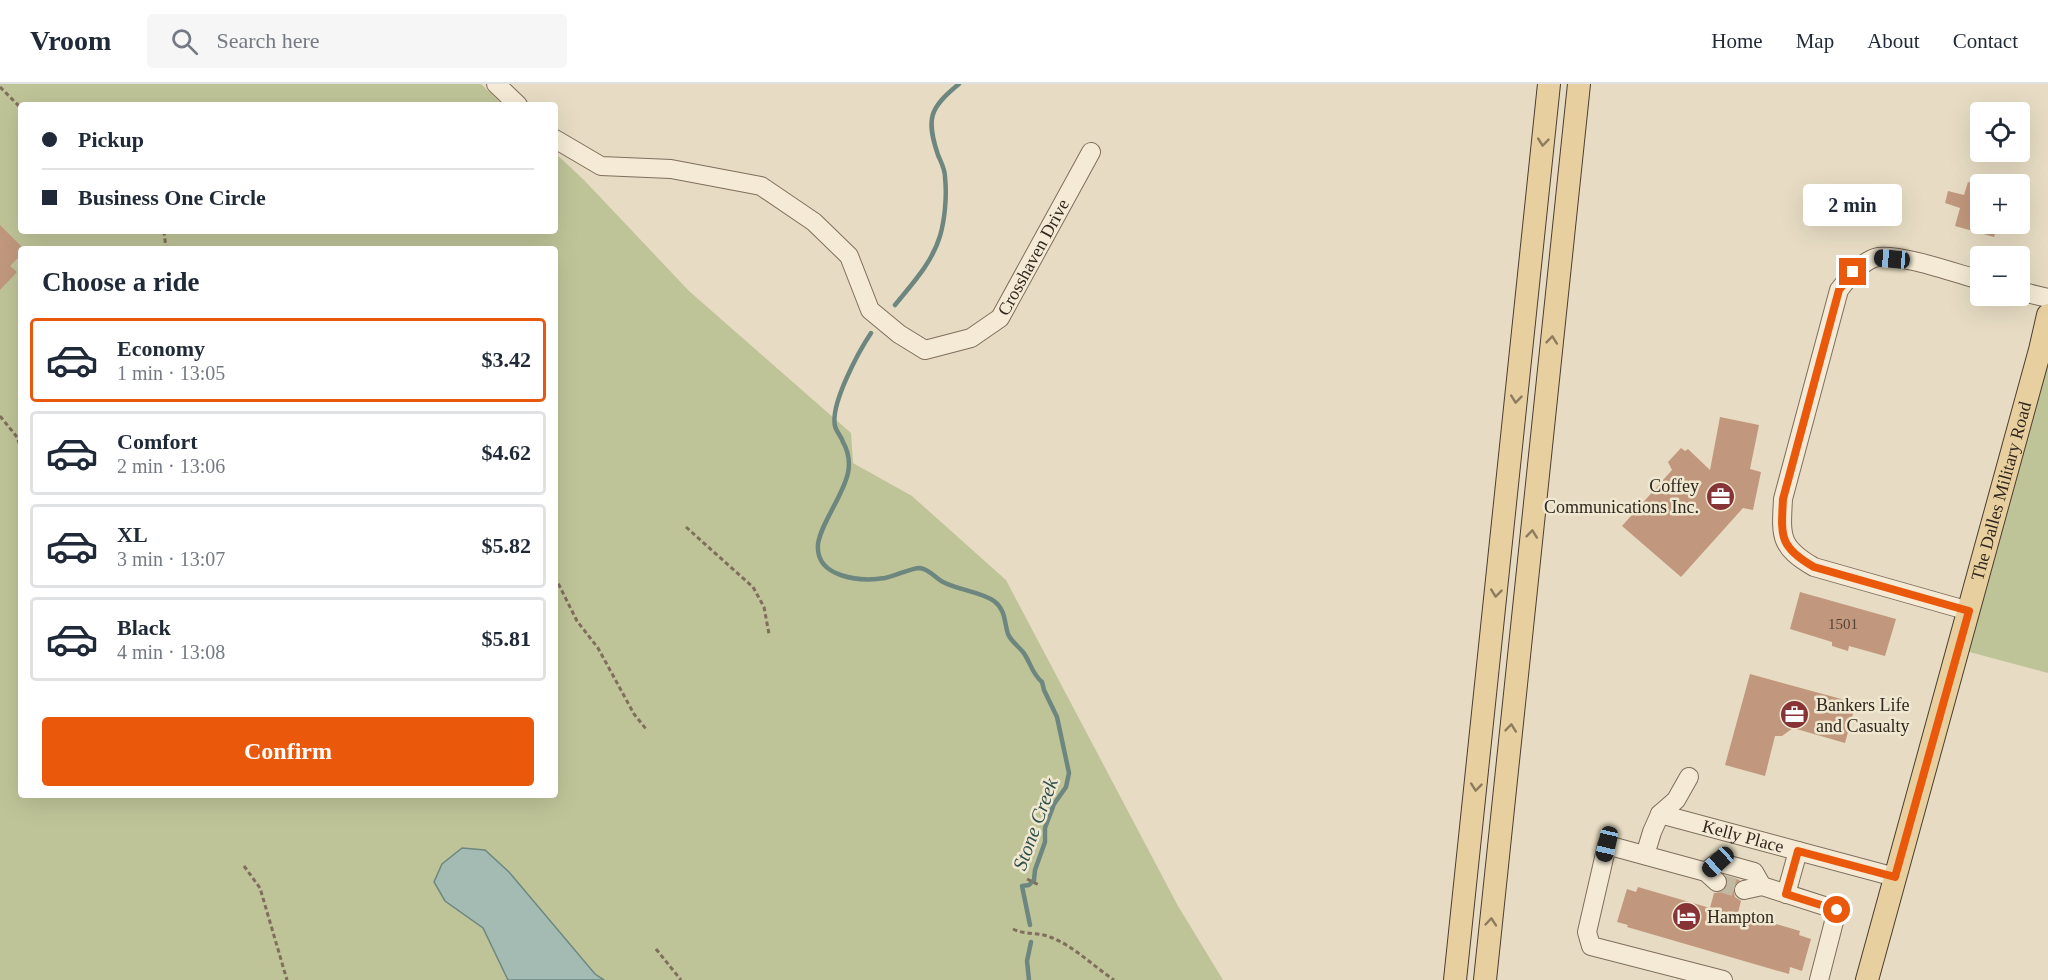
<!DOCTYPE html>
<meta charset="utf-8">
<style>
:root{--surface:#fff;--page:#f6f6f7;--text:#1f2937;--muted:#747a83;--line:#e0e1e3;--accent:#ea580c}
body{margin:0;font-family:Georgia,serif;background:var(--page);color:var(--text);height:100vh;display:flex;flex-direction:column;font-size:22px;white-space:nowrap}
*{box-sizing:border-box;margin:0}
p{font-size:20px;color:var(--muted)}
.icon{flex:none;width:33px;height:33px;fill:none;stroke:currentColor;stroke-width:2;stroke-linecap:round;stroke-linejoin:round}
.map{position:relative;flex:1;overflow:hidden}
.side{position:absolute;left:18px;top:162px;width:540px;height:552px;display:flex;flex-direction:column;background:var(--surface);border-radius:6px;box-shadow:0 6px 24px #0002}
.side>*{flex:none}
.banner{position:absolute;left:18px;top:18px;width:540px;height:132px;border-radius:6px;box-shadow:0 6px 24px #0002;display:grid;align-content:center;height:132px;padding:0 24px;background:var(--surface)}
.controls{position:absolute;left:1970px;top:18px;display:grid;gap:12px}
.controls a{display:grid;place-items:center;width:60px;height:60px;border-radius:6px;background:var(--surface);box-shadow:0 6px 24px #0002;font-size:30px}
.end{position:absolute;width:27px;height:27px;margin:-14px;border:8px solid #ea580c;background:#fff;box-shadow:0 0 0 3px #fff}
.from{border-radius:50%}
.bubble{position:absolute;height:42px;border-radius:6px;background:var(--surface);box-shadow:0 6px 24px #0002;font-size:20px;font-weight:800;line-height:42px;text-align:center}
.car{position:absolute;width:18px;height:36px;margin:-18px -9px;border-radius:8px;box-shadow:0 0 4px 2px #0007;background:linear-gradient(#222 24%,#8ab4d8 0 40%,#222 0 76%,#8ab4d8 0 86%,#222 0)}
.banner b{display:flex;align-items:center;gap:21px;height:57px;font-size:22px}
.banner b+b{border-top:2px solid var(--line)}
.banner i{width:15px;height:15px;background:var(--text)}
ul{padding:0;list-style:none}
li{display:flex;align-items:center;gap:18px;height:84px;margin:0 12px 9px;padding:0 12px;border:3px solid var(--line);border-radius:6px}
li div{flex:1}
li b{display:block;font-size:22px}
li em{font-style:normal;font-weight:800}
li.current{border-color:var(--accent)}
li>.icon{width:54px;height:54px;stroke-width:1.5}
h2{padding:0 24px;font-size:27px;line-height:72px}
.button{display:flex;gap:12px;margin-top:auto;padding:12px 24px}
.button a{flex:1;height:69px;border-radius:6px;background:var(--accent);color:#fff;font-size:24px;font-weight:800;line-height:69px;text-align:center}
header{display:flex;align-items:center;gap:36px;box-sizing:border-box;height:84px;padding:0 30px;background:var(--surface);border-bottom:2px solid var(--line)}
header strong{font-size:28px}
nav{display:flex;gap:33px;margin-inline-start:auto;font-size:21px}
.search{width:420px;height:54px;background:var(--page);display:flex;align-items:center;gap:15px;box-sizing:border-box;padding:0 21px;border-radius:6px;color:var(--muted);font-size:22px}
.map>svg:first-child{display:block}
.green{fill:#bfc498;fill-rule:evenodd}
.water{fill:#a4bbb4;stroke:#6d8780;stroke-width:1.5}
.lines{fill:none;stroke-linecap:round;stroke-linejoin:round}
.stream{stroke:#6d8780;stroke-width:4.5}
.building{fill:#c1987d}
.minor-tunnel{stroke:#c3b8a2;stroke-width:18;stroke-dasharray:18 9;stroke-linecap:butt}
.minor-casing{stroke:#7f6e5c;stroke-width:20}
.major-casing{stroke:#4d3d30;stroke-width:24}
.path{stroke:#7f6e5c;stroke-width:3;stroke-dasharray:4.5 3;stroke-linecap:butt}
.minor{stroke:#f4ead5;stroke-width:18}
.major{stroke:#e7cf9f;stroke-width:22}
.oneway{stroke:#8c7b5e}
.route{stroke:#ea580c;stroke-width:8}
.labels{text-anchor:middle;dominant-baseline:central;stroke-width:5;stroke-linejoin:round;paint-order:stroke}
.number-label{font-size:15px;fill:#554336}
.street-label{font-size:18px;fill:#31271e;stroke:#f0e7d1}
.poi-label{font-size:18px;fill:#31271e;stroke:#f0e7d1;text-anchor:start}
.water-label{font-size:20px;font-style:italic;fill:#2f4f4c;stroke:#f0e7d1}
</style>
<header>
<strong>Vroom</strong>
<div class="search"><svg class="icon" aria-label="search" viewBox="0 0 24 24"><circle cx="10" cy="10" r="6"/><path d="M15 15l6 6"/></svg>Search here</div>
<nav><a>Home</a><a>Map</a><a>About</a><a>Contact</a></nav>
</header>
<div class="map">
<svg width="2048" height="896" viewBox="0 0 2048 896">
<rect width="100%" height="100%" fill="#e7dcc3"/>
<path class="green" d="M0 0H481L503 21H21V147H555V69L584 96 689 207 851 349 853 379 912 412 1006 496 1178 822 1223 896H0ZM21 165H555V711H21Z
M2048 231V589L1958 565Z"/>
<path class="water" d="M462 764 485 766 509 788 595 890 604 896H508L483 844 445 817 434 798 442 780Z"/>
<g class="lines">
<path class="stream" d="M895 221C912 200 932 179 940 152 945 135 947 111 945 93 945 85 941 78 938 71 926 35 929 24 959 0
M871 249C859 267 830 320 835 342 836 347 841 352 843 358 848 367 850 379 848 389 843 412 821 439 818 460 815 494 861 498 885 494 895 492 911 484 920 484 929 485 935 494 943 498 958 506 981 508 994 517 1006 526 1004 538 1008 550 1011 557 1018 562 1023 568 1030 577 1032 590 1042 598L1044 606 1057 633 1069 689 1066 703 1054 720 1045 744V758L1035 786 1034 796 1029 801 1022 802 1030 841
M1029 896 1027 877 1031 858"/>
</g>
<path class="building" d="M1968 98 1980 101V140H1998L1994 153 1955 142 1960 124 1945 119 1948 107 1964 111Z
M0 141 24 165H21V171L10 182 17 188 0 206Z
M1720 333 1759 341 1750 385 1761 388 1753 426 1743 424 1681 493 1622 442 1672 386 1668 378 1681 364 1685 367 1688 365 1710 386Z
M1800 508 1896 535 1885 572 1849 562 1848 567 1832 562V558L1790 545Z
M1750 590 1856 619 1845 659 1793 644 1782 652H1775L1765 692 1725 681Z
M1726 792 1740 796 1733 803 1735 813 1741 817 1738 829 1800 847 1799 851 1811 855 1802 887 1790 883 1789 890 1627 843 1628 841 1617 838 1627 805 1636 808 1638 803 1710 824 1714 809 1721 808 1728 801Z"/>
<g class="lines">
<path class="minor-tunnel" d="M1717 798 1744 806"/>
<defs>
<g id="minor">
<path d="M496 0 518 21"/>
<path id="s1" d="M555 55 601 82 671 85 761 102 814 138 849 172 870 226 899 250 925 266 971 254 1000 234 1091 68"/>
<path d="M2019 207 2048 214"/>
<path d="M1969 527 1814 483C1779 463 1781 452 1783 415L1839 206C1848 194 1863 176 1878 173 1902 170 1955 189 1980 196"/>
<path id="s2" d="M1660 730 1895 793"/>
<path d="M1645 771 1652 748 1660 730 1676 716 1689 693"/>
<path d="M1706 788 1718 778 1754 788 1762 802"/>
<path d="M1717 798 1706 788 1607 761 1587 848 1591 862 1723 896"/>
<path d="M1744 806 1762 802 1837 826 1819 896"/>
<path d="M1786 810 1798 767"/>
</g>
<g id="major">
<path d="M1455 896 1549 0"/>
<path d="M1485 896 1579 0"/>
<path id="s3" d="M1867 896 2040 266 2048 231"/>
</g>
</defs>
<use href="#minor" class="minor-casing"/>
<use href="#major" class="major-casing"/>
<path class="path" d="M0 3 21 24
M164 147 166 165
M0 332 17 353 19 359
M686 443 753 503 764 523 769 550
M555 493 577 537 598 564 634 630 646 645
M244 782 260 804 287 896
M1027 795 1039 801
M1013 845C1025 851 1038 848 1050 853 1074 862 1093 882 1114 896
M656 865 681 896"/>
<use href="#minor" class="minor"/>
<use href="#major" class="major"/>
</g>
<defs><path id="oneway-chevron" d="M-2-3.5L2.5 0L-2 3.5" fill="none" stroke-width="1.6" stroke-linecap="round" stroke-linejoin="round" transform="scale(1.5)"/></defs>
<g class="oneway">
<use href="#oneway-chevron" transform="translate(1543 58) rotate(96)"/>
<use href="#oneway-chevron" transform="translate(1552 256) rotate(-84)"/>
<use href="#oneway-chevron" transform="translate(1516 315) rotate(96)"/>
<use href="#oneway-chevron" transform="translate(1532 450) rotate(-84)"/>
<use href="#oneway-chevron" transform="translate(1496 509) rotate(96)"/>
<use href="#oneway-chevron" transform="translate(1511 644) rotate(-84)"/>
<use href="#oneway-chevron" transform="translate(1476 703) rotate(96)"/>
<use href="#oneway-chevron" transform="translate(1491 838) rotate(-85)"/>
</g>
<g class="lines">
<path class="route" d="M1837 826 1786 810 1798 767 1895 793 1969 527 1814 483C1779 463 1781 452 1783 415L1839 206 1853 188"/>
</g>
<defs>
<symbol id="office-disc" viewBox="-11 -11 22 22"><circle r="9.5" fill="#873436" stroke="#f0e7d1"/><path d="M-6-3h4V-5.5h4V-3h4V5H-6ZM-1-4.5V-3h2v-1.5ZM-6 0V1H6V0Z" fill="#fff"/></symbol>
<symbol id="hotel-disc" viewBox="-11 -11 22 22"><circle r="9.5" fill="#873436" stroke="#f0e7d1"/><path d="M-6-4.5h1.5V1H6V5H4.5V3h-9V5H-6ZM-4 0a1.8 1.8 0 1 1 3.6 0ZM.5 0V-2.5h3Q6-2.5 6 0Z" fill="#fff"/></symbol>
</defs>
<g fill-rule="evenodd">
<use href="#office-disc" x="1704" y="396" width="33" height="33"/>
<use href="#office-disc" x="1778" y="614" width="33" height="33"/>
<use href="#hotel-disc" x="1670" y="816" width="33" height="33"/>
</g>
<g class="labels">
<g class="number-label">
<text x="1843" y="540">1501</text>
</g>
<g class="street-label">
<text stroke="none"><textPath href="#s1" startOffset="606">Crosshaven Drive</textPath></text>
<text stroke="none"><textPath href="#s3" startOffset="507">The Dalles Military Road</textPath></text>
<text stroke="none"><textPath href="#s2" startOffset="86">Kelly Place</textPath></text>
</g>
<g class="poi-label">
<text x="1699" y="402" text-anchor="end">Coffey<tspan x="1699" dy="21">Communications Inc.</tspan></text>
<text x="1816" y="621">Bankers Life<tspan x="1816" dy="21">and Casualty</tspan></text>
<text x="1707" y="833">Hampton</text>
</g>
<g class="water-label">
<text transform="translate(1035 740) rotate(-70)">Stone Creek</text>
</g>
</g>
</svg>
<div class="controls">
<a><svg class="icon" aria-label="locate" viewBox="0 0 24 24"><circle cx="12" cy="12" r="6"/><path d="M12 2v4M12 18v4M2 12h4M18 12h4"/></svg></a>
<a>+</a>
<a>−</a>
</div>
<i class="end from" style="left:1837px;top:826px"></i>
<i class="end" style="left:1853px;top:188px"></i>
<div class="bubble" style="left:1803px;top:100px;width:99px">2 min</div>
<i class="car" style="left:1892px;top:175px;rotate:275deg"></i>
<i class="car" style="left:1607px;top:760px;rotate:193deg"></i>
<i class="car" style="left:1718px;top:778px;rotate:228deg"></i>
<div class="banner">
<b><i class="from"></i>Pickup</b>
<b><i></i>Business One Circle</b>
</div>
<section class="side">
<h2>Choose a ride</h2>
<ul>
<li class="current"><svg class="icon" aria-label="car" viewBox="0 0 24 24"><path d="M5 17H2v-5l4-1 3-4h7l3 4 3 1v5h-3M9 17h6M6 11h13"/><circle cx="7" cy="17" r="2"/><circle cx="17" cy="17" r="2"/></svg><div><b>Economy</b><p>1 min · 13:05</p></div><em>$3.42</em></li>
<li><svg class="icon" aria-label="car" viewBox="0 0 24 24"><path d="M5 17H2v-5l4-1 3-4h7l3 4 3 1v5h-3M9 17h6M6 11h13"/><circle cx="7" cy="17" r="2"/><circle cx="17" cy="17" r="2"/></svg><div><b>Comfort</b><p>2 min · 13:06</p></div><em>$4.62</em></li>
<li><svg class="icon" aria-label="car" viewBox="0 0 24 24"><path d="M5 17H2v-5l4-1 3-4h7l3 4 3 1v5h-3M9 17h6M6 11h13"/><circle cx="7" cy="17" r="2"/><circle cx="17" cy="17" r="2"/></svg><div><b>XL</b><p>3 min · 13:07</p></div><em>$5.82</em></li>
<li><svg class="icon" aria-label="car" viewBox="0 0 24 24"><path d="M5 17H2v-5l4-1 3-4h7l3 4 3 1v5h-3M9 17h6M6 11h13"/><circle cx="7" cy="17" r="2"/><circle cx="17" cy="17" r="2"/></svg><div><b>Black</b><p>4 min · 13:08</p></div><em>$5.81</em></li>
</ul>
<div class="button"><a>Confirm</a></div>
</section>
</div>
